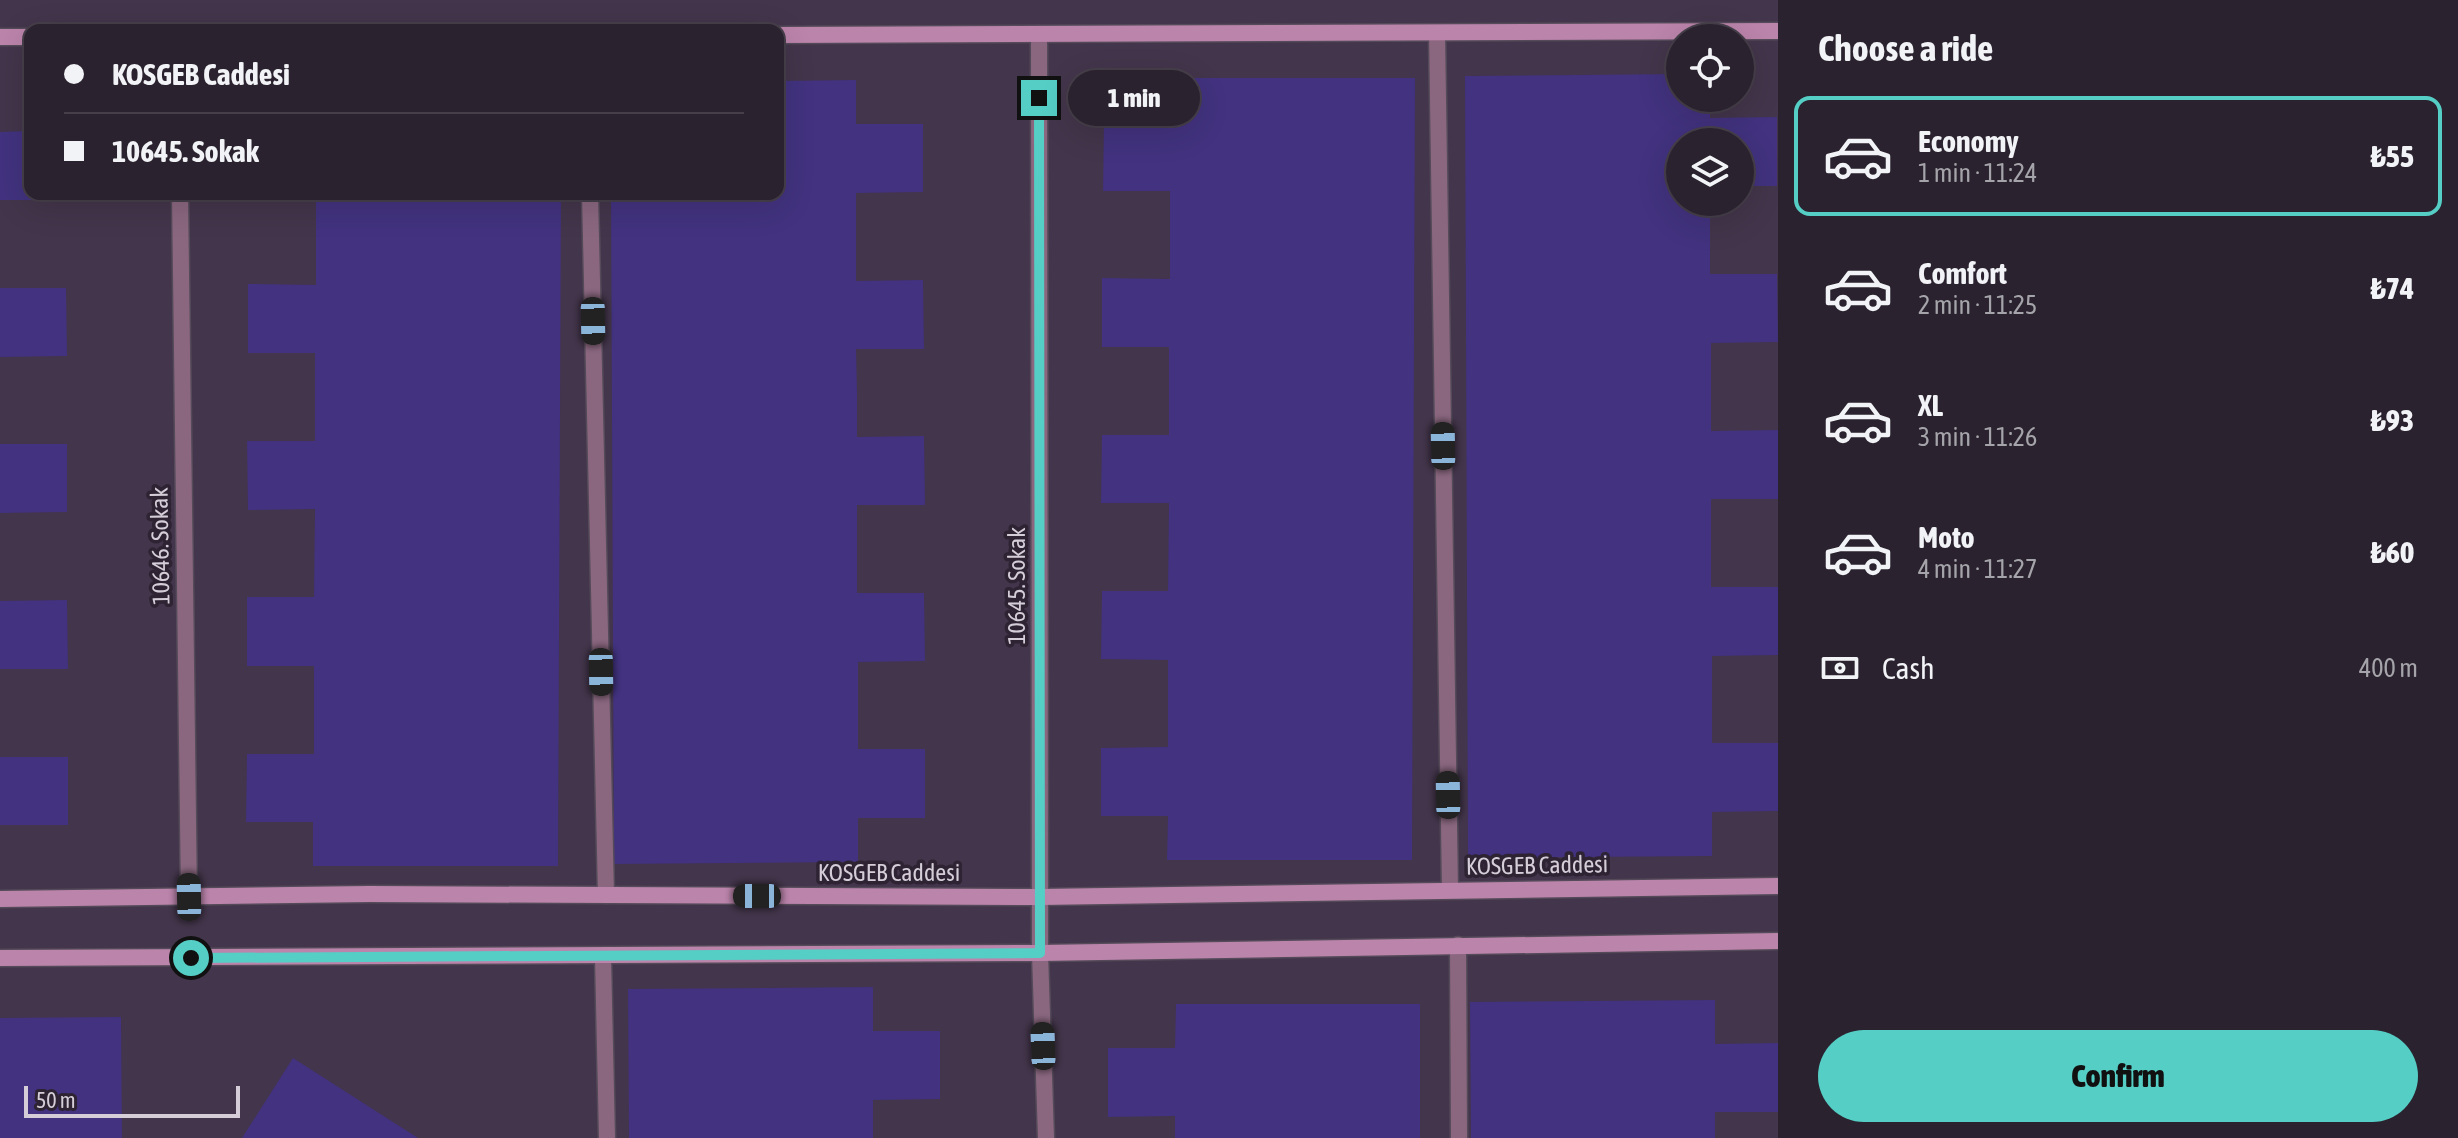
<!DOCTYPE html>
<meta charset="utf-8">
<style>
:root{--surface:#2a222e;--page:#362f3a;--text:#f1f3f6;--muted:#a5a4aa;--line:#463f4a;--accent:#55cec5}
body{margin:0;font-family:"Asap Condensed",sans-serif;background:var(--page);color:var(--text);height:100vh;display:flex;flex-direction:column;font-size:30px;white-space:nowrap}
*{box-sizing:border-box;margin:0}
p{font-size:26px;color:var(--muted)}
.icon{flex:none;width:44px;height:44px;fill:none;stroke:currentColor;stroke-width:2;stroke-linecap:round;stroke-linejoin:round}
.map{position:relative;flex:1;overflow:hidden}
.sheet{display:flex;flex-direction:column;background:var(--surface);width:680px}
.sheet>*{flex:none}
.hud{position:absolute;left:24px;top:24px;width:760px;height:176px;border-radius:16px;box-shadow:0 8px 32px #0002,0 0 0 2px var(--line);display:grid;align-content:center;height:176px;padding:0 40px;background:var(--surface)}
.buttons{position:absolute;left:1666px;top:24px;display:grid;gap:16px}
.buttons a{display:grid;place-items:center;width:88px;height:88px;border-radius:50%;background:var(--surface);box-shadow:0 8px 32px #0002,0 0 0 2px var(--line);font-size:40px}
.scale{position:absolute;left:24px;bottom:20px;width:216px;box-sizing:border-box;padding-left:8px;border:4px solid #d5ced8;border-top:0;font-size:22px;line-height:28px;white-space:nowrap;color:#d5ced8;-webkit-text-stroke:6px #2d2333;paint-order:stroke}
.end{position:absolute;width:36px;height:36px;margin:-18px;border:10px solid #55cec5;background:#111;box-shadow:0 0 0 4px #111}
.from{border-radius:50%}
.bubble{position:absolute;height:56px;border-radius:28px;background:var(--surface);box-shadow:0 8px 32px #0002,0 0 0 2px var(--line);font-size:26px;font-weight:800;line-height:56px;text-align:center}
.car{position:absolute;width:24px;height:48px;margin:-24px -12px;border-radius:10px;box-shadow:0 0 6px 2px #0007;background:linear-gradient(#222 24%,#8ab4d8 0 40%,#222 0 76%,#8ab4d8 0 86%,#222 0)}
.hud b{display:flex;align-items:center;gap:28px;height:76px;font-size:30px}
.hud b+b{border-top:2px solid var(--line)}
.hud i{width:20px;height:20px;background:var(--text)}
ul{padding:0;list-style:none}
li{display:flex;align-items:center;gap:24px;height:120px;margin:0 16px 12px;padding:0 24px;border:4px solid transparent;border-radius:16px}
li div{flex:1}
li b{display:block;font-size:30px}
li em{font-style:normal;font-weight:800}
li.selected{border-color:var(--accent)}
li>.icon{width:72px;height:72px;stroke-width:1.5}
h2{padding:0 40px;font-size:36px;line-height:96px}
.pay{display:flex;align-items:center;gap:20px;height:88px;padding:0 40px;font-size:30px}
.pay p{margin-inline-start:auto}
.primary-button{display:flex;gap:16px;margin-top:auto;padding:16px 40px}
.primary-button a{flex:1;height:92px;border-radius:48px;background:var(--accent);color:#111;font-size:32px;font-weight:800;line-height:92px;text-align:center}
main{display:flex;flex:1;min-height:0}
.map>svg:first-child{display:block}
.built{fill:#43354b;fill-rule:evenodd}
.building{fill:#42327f}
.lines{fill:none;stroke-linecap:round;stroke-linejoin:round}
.lane-casing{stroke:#544a59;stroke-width:19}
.street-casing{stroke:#544a59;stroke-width:19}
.secondary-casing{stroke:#544a59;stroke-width:19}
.lane{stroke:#8a677f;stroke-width:16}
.street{stroke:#8a677f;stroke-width:16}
.secondary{stroke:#bb84ab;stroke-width:16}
.route{stroke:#55cec5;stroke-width:10}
.labels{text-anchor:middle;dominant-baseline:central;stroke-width:7;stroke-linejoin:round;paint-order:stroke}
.street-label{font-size:24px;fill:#d5ced8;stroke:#2d2333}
</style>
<main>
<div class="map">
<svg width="1778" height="1138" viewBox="0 0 1778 1138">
<rect width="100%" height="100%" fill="#382d3d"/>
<path class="built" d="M0 0H1778V1138H0ZM30 30H778V194H30ZM1680 38H1740V98H1680ZM1680 142H1740V202H1680Z"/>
<path class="building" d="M1680 74V98H1710V118L1777 117V186H1740V142H1680V202H1710V274H1777L1778 342 1711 343V431L1778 430V499H1711V587H1778V655L1712 656V743H1778V811L1712 812V856L1468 858 1465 76Z
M1170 78H1415L1412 860H1167L1168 816H1101V748L1168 747V660L1101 659 1102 591H1168L1169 503H1101L1102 435H1169V347H1102V278L1170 279V191H1103L1104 122H1170Z
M856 80V124H923V192L856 193V281L923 280 924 349H856L857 393V437L924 436 925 505H857V593H924L925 661 858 662V749H925V818H858V862L614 864 611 194H778V81Z
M30 131V194H66V200H0V132Z
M249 194H297V197H249Z
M316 194H561L558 866H313V822H246L247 754H314V666H247V597H314L315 509 248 510 247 441H315V353H248V284L316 285Z
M0 288H66L67 356 0 357Z
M0 444H67V512L0 513Z
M67 600 68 669H0V601Z
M0 757H68V825H0Z
M873 987V1031H940V1099L873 1100V1138H629L628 989Z
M1715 1000V1044L1778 1043V1112H1715V1138H1471L1470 1002Z
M1176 1004H1420V1138H1175V1116L1108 1117V1048H1175Z
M121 1017 122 1138H0V1018Z
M293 1058 418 1138H242Z"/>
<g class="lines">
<defs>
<path id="lane" d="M1437 33 1450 890
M590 194 606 895
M1458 945 1459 1138
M603 957 607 1138"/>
<path id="street" d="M1039 34 1040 953 1046 1138
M180 194 189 897"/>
<path id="secondary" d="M778 35 1778 31
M0 37H30
M0 899 369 894 1040 897 1778 886
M0 958 1040 953 1778 941"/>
</defs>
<use href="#lane" class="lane-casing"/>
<use href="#street" class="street-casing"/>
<use href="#secondary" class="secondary-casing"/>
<use href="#lane" class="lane"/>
<use href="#street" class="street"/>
<use href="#secondary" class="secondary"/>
</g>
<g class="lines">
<path class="route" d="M191 958 1040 953 1039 98"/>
</g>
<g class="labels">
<g class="street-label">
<text transform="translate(160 546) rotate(-91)">10646. Sokak</text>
<text transform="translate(1016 586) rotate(-90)">10645. Sokak</text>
<text transform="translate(1537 865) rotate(-1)">KOSGEB Caddesi</text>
<text x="889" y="872">KOSGEB Caddesi</text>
</g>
</g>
</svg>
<div class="buttons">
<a><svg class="icon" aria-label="locate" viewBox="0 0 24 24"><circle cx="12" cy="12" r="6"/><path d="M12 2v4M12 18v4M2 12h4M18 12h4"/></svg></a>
<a><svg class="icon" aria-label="layers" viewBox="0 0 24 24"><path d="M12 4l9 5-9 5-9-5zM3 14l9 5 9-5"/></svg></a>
</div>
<div class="scale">50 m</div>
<i class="end from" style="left:191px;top:958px"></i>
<i class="end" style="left:1039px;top:98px"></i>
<div class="bubble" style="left:1068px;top:70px;width:132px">1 min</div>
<i class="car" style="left:593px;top:321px;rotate:179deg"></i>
<i class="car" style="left:1443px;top:446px;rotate:359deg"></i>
<i class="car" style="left:601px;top:672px;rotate:179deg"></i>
<i class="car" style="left:1448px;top:795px;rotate:359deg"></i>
<i class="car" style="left:757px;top:896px;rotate:270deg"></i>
<i class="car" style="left:189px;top:897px;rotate:359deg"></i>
<i class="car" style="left:1043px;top:1046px;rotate:358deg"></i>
<div class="hud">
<b><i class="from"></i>KOSGEB Caddesi</b>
<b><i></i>10645. Sokak</b>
</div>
</div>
<section class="sheet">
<h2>Choose a ride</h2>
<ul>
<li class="selected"><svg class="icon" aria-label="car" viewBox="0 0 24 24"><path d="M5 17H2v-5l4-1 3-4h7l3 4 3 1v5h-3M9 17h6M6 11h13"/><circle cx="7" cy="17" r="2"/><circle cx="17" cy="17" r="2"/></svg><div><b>Economy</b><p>1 min · 11:24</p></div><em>₺55</em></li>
<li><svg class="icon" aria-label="car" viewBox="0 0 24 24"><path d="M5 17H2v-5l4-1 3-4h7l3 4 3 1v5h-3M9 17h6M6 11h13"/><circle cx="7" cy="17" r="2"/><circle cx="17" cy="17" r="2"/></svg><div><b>Comfort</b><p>2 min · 11:25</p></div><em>₺74</em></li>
<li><svg class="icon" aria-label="car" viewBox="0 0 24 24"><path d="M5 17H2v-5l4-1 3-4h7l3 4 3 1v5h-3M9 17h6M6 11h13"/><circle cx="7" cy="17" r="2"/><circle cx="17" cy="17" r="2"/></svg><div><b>XL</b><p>3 min · 11:26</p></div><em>₺93</em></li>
<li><svg class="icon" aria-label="car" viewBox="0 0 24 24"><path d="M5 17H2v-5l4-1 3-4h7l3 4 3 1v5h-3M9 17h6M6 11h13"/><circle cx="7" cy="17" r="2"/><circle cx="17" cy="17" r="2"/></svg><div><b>Moto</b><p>4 min · 11:27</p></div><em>₺60</em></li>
</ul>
<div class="pay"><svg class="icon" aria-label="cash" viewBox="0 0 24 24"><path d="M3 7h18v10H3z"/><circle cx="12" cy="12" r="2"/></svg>Cash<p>400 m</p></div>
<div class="primary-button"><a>Confirm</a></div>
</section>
</main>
